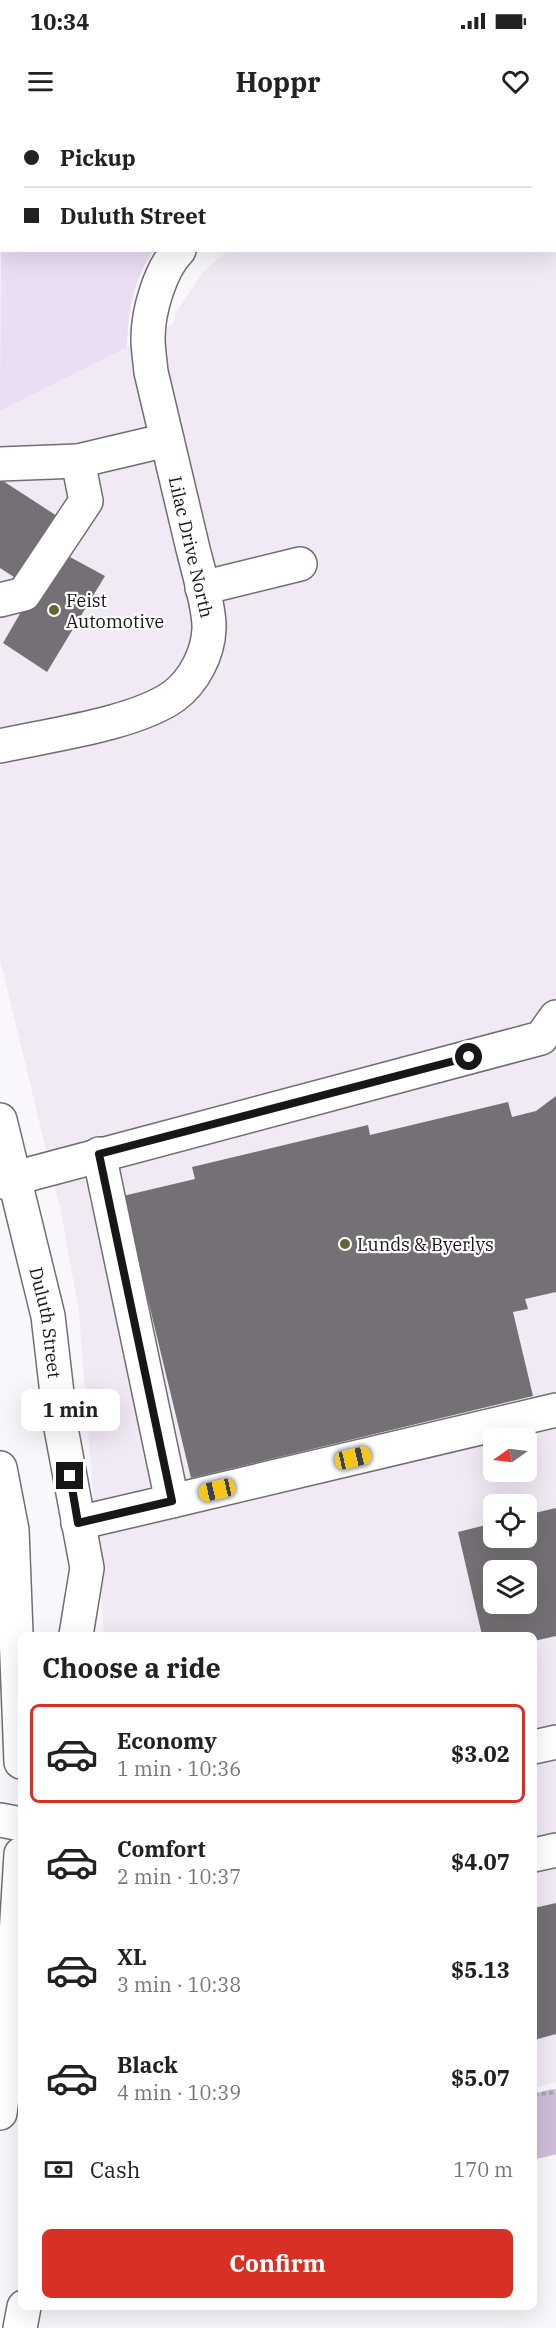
<!DOCTYPE html>
<meta charset="utf-8">
<style>
:root{--surface:#fff;--page:#f6f6f6;--text:#222;--muted:#767676;--line:#e0e0e0;--accent:#d93025}
body{margin:0;font-family:"IBM Plex Serif",serif;background:var(--page);color:var(--text);height:100vh;display:flex;flex-direction:column;font-size:22px;white-space:nowrap}
*{box-sizing:border-box;margin:0}
p{font-size:20px;color:var(--muted)}
.icon{flex:none;width:33px;height:33px;fill:none;stroke:currentColor;stroke-width:2;stroke-linecap:round;stroke-linejoin:round}
.map{position:relative;flex:1;overflow:hidden}
.side{position:absolute;left:18px;top:1512px;width:519px;height:678px;display:flex;flex-direction:column;background:var(--surface);border-radius:9px;box-shadow:0 6px 24px #0002}
.side>*{flex:none}
.hud{position:absolute;left:0px;top:0px;width:556px;height:132px;box-shadow:0 6px 24px #0002;display:grid;align-content:center;height:132px;padding:0 24px;background:var(--surface)}
.needle{width:39px;rotate:256deg}
.buttons{position:absolute;left:483px;top:1308px;display:grid;gap:12px}
.buttons a{display:grid;place-items:center;width:54px;height:54px;border-radius:9px;background:var(--surface);box-shadow:0 6px 24px #0002;font-size:30px}
.end{position:absolute;width:27px;height:27px;margin:-14px;border:8px solid #171618;background:#fff;box-shadow:0 0 0 3px #fff}
.from{border-radius:50%}
.bubble{position:absolute;height:42px;border-radius:9px;background:var(--surface);box-shadow:0 6px 24px #0002;font-size:20px;font-weight:700;line-height:42px;text-align:center}
.car{position:absolute;width:18px;height:36px;margin:-18px -9px;border-radius:8px;box-shadow:0 0 4px 2px #0007;background:linear-gradient(#f5c518 24%,#345 0 40%,#f5c518 0 76%,#345 0 86%,#f5c518 0)}
.hud b{display:flex;align-items:center;gap:21px;height:57px;font-size:22px}
.hud b+b{border-top:2px solid var(--line)}
.hud i{width:15px;height:15px;background:var(--text)}
ul{padding:0;list-style:none}
li{display:flex;align-items:center;gap:18px;height:99px;margin:0 12px 9px;padding:0 12px;border:3px solid transparent;border-radius:9px}
li div{flex:1}
li b{display:block;font-size:22px}
li em{font-style:normal;font-weight:700}
li.selected{border-color:var(--accent)}
li>.icon{width:54px;height:54px;stroke-width:1.5}
h2{padding:0 24px;font-size:27px;line-height:72px}
.pay{display:flex;align-items:center;gap:15px;height:66px;padding:0 24px;font-size:22px}
.pay p{margin-inline-start:auto}
.primary-button{display:flex;gap:12px;margin-top:auto;padding:12px 24px}
.primary-button a{flex:1;height:69px;border-radius:9px;background:var(--accent);color:#fff;font-size:24px;font-weight:700;line-height:69px;text-align:center}
.status{display:flex;justify-content:space-between;align-items:center;height:42px;padding:0 30px;background:var(--surface);direction:ltr}
.status svg{height:16px;fill:currentColor}
header{display:flex;justify-content:space-between;align-items:center;height:78px;padding:0 24px;background:var(--surface);font-size:27px;font-weight:700}
.map>svg:first-child{display:block}
.built{fill:#f1e9f4;fill-rule:evenodd}
.green{fill:#ebddf2}
.lines{fill:none;stroke-linecap:round;stroke-linejoin:round}
.river{stroke:#d0bdd8;stroke-width:64}
.building{fill:#747075;fill-rule:evenodd}
.minor-casing{stroke:#716e72;stroke-width:36}
.highway-casing{stroke:#716e72;stroke-width:36}
.path{stroke:#a8a6aa;stroke-width:4;stroke-dasharray:4.5 3;stroke-linecap:butt}
.minor{stroke:#fff;stroke-width:33}
.highway{stroke:#fff;stroke-width:33}
.route{stroke:#171618;stroke-width:8}
.poi-dot{fill:#676430;stroke:#fff;stroke-width:2}
.labels{text-anchor:middle;dominant-baseline:central;stroke-width:4.5;stroke-linejoin:round;paint-order:stroke}
.street-label{font-size:18px;fill:#171618;stroke:#fff}
.poi-label{font-size:18px;fill:#171618;stroke:#fff;text-anchor:start}
</style>
<div class="status"><b>10:34</b><svg viewBox="0 0 49 12"><path d="M0 12V9h3v3zM5 12V6h3v6zM10 12V3h3v9zM15 12V0h3v12zM26 1h20v11H26zM47 4h2v5h-2z"/></svg></div>
<header><svg class="icon" aria-label="menu" viewBox="0 0 24 24"><path d="M4 6h16M4 12h16M4 18h16"/></svg>Hoppr<svg class="icon" aria-label="heart" viewBox="0 0 24 24"><path d="M12 20l-8-8c-3-5 5-10 8-4 3-6 11-1 8 4z"/></svg></header>
<div class="map">
<svg width="556" height="2208" viewBox="0 0 556 2208">
<rect width="100%" height="100%" fill="#faf7fc"/>
<path class="built" d="M550 0H556V1962L534 1968V1515H104L79 1192 61 1092 0 839V291L174 203 176 192 203 152 227 131 555 130V2L546 1ZM494 1318H526V1352H494ZM494 1384H526V1418H494ZM494 1450H526V1484H494Z"/>
<path class="green" d="M1 72 2 130 153 131C132 164 129 189 127 227L0 291Z"/>
<g class="lines">
<path class="river" d="M534 2007 556 2001"/>
</g>
<path class="building" d="M0 359 57 396 17 459 0 448Z
M57 430 105 456 47 552 3 523Z
M556 976V1172L525 1179 528 1189 513 1192 533 1276 191 1358 123 1076 195 1059 192 1047 368 1005 370 1015 508 982 512 997 536 991Z
M556 1388V1516L534 1521V1515H482L458 1412 494 1403V1418H526V1395ZM494 1450H526V1484H494Z
M556 1783V1914L534 1920V1788Z"/>
<g class="lines">
<defs>
<g id="minor">
<path d="M471 2 475 0"/>
<path d="M0 344 78 341"/>
<path d="M202 468 300 444"/>
<path d="M0 480 24 474 86 381 78 341 167 320"/>
<path d="M0 626C49 615 135 604 174 576 194 561 208 534 209 509 210 490 198 449 193 429 179 370 165 311 151 252 150 241 148 229 148 218 148 192 160 149 179 130"/>
<path id="s1" d="M0 1000 48 1196 61 1308 87 1448 76 1515"/>
<path d="M0 1062 541 918 556 897"/>
<path d="M0 1348 12 1410 21 1642"/>
<path d="M172 1381 556 1290"/>
<path d="M78 1403 172 1381 99 1034"/>
<path d="M534 1627 556 1622"/>
<path d="M0 1700 21 1704"/>
<path d="M534 1735 556 1730"/>
<path d="M0 1993 10 1913 21 1734"/>
<path d="M20 2208 24 2187"/>
</g>
<path id="highway" d="M152 2 157 0
M296 2 301 0
M0 46 2 45"/>
</defs>
<use href="#minor" class="minor-casing"/>
<use href="#highway" class="highway-casing"/>
<path class="path" d="M534 1975 556 1972"/>
<use href="#minor" class="minor"/>
<use href="#highway" class="highway"/>
</g>
<g class="lines">
<path class="route" d="M70 1356 78 1403 172 1381 99 1034 469 937"/>
</g>
<g class="poi-dot">
<circle cx="54" cy="490" r="6"/>
<circle cx="345" cy="1124" r="6"/>
</g>
<g class="labels">
<g class="street-label">
<text transform="translate(191 427) rotate(77)">Lilac Drive North</text>
<text stroke="none"><textPath href="#s1" startOffset="208">Duluth Street</textPath></text>
</g>
<g class="poi-label">
<text x="66" y="480">Feist<tspan x="66" dy="21">Automotive</tspan></text>
<text x="357" y="1124">Lunds &amp; Byerlys</text>
</g>
</g>
</svg>
<div class="buttons">
<a><svg class="needle" viewBox="-14 -14 28 28"><path d="M0-13l5 13h-10z" fill="#e53935"/><path d="M0 13l5-13h-10z" fill="#767676"/></svg></a>
<a><svg class="icon" aria-label="locate" viewBox="0 0 24 24"><circle cx="12" cy="12" r="6"/><path d="M12 2v4M12 18v4M2 12h4M18 12h4"/></svg></a>
<a><svg class="icon" aria-label="layers" viewBox="0 0 24 24"><path d="M12 4l9 5-9 5-9-5zM3 14l9 5 9-5"/></svg></a>
</div>
<i class="end from" style="left:469px;top:937px"></i>
<i class="end" style="left:70px;top:1356px"></i>
<div class="bubble" style="left:21px;top:1269px;width:99px">1 min</div>
<i class="car" style="left:353px;top:1338px;rotate:77deg"></i>
<i class="car" style="left:217px;top:1370px;rotate:257deg"></i>
<div class="hud">
<b><i class="from"></i>Pickup</b>
<b><i></i>Duluth Street</b>
</div>
<section class="side">
<h2>Choose a ride</h2>
<ul>
<li class="selected"><svg class="icon" aria-label="car" viewBox="0 0 24 24"><path d="M5 17H2v-5l4-1 3-4h7l3 4 3 1v5h-3M9 17h6M6 11h13"/><circle cx="7" cy="17" r="2"/><circle cx="17" cy="17" r="2"/></svg><div><b>Economy</b><p>1 min · 10:36</p></div><em>$3.02</em></li>
<li><svg class="icon" aria-label="car" viewBox="0 0 24 24"><path d="M5 17H2v-5l4-1 3-4h7l3 4 3 1v5h-3M9 17h6M6 11h13"/><circle cx="7" cy="17" r="2"/><circle cx="17" cy="17" r="2"/></svg><div><b>Comfort</b><p>2 min · 10:37</p></div><em>$4.07</em></li>
<li><svg class="icon" aria-label="car" viewBox="0 0 24 24"><path d="M5 17H2v-5l4-1 3-4h7l3 4 3 1v5h-3M9 17h6M6 11h13"/><circle cx="7" cy="17" r="2"/><circle cx="17" cy="17" r="2"/></svg><div><b>XL</b><p>3 min · 10:38</p></div><em>$5.13</em></li>
<li><svg class="icon" aria-label="car" viewBox="0 0 24 24"><path d="M5 17H2v-5l4-1 3-4h7l3 4 3 1v5h-3M9 17h6M6 11h13"/><circle cx="7" cy="17" r="2"/><circle cx="17" cy="17" r="2"/></svg><div><b>Black</b><p>4 min · 10:39</p></div><em>$5.07</em></li>
</ul>
<div class="pay"><svg class="icon" aria-label="cash" viewBox="0 0 24 24"><path d="M3 7h18v10H3z"/><circle cx="12" cy="12" r="2"/></svg>Cash<p>170 m</p></div>
<div class="primary-button"><a>Confirm</a></div>
</section>
</div>
